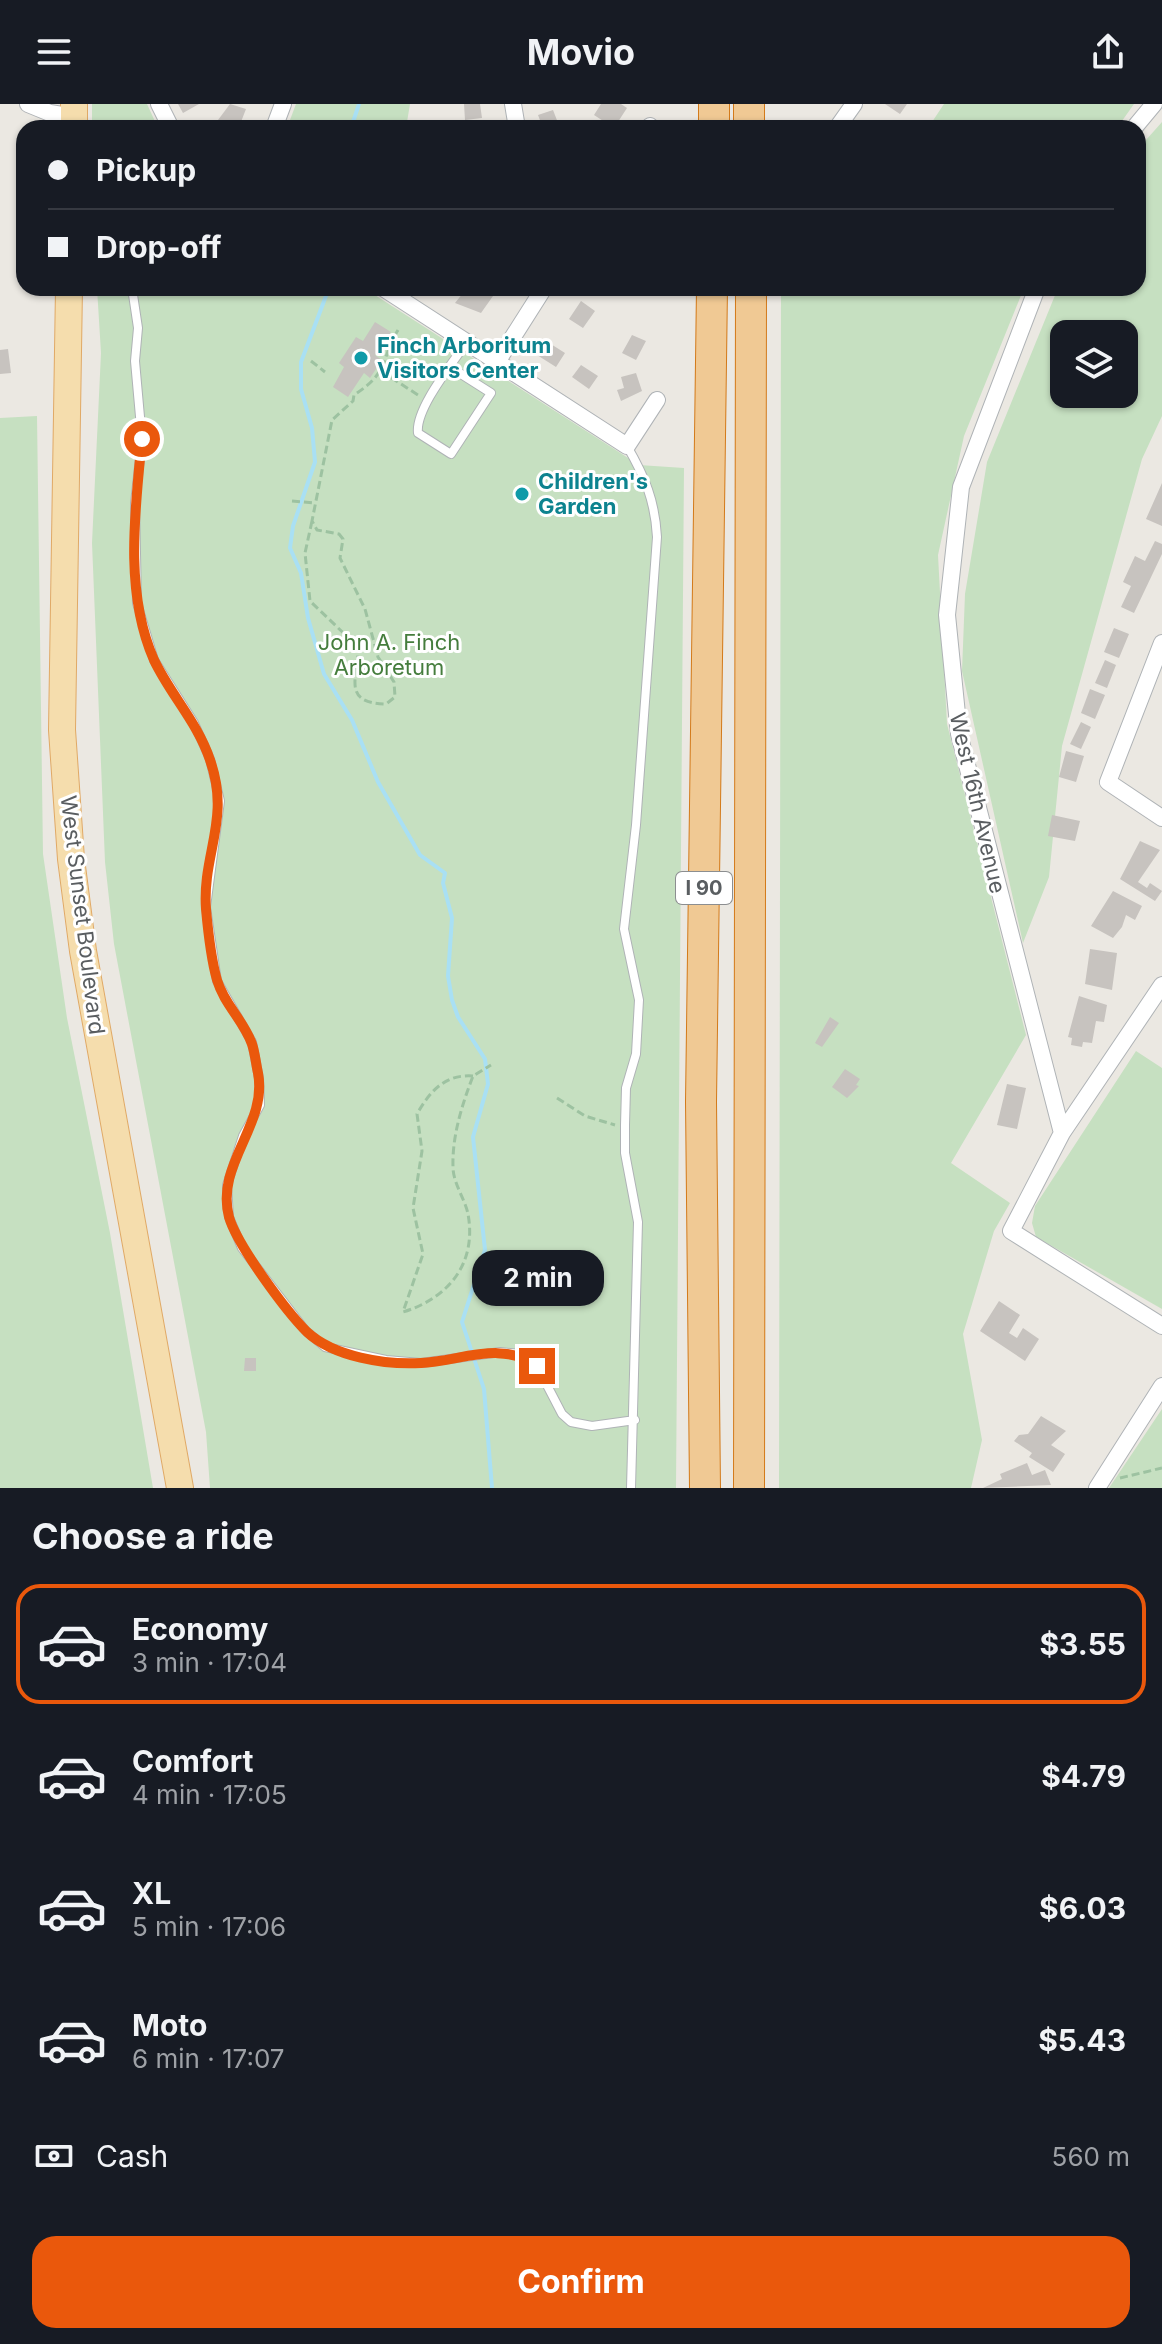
<!DOCTYPE html>
<meta charset="utf-8">
<style>
:root{--surface:#171b24;--page:#242831;--text:#f1f3f6;--muted:#9ea1a6;--line:#363941;--accent:#ea580c}
body{margin:0;font-family:Inter,sans-serif;background:var(--page);color:var(--text);height:100vh;display:flex;flex-direction:column;font-size:30px;white-space:nowrap}
*{box-sizing:border-box;margin:0}
p{font-size:26px;color:var(--muted)}
.icon{flex:none;width:44px;height:44px;fill:none;stroke:currentColor;stroke-width:2;stroke-linecap:round;stroke-linejoin:round}
.map{position:relative;height:1384px;overflow:hidden}
.panel{display:flex;flex-direction:column;background:var(--surface);flex:1}
.panel>*{flex:none}
.top-card{position:absolute;left:16px;top:16px;width:1130px;height:176px;border-radius:24px;box-shadow:0 2px 6px #0004;display:grid;align-content:center;height:176px;padding:0 32px;background:var(--surface)}
.fabs{position:absolute;left:1050px;top:216px;display:grid;gap:16px}
.fabs a{display:grid;place-items:center;width:88px;height:88px;border-radius:16px;background:var(--surface);box-shadow:0 2px 6px #0004;font-size:40px}
.end{position:absolute;width:36px;height:36px;margin:-18px;border:10px solid #ea580c;background:#fff;box-shadow:0 0 0 4px #fff}
.from{border-radius:50%}
.bubble{position:absolute;height:56px;border-radius:24px;background:var(--surface);box-shadow:0 2px 6px #0004;font-size:26px;font-weight:700;line-height:56px;text-align:center}
.top-card b{display:flex;align-items:center;gap:28px;height:76px;font-size:30px}
.top-card b+b{border-top:2px solid var(--line)}
.top-card i{width:20px;height:20px;background:var(--text)}
ul{padding:0;list-style:none}
li{display:flex;align-items:center;gap:24px;height:120px;margin:0 16px 12px;padding:0 16px;border:4px solid transparent;border-radius:24px}
li div{flex:1}
li b{display:block;font-size:30px}
li em{font-style:normal;font-weight:700}
li.selected{border-color:var(--accent)}
li>.icon{width:72px;height:72px;stroke-width:1.5}
h2{padding:0 32px;font-size:36px;line-height:96px}
.pay{display:flex;align-items:center;gap:20px;height:88px;padding:0 32px;font-size:30px}
.pay p{margin-inline-start:auto}
.action{display:flex;gap:16px;margin-top:auto;padding:16px 32px}
.action a{flex:1;height:92px;border-radius:24px;background:var(--accent);color:#fff;font-size:32px;font-weight:700;line-height:92px;text-align:center}
header{display:flex;justify-content:space-between;align-items:center;height:104px;padding:0 32px;background:var(--surface);font-size:36px;font-weight:700}
.map>svg:first-child{display:block}
.green{fill:#c6e0c1;fill-rule:evenodd}
.lines{fill:none;stroke-linecap:round;stroke-linejoin:round}
.stream{stroke:#a9e0f4;stroke-width:4}
.building{fill:#c7c3bf}
.service-casing{stroke:#afb3b6;stroke-width:10}
.minor-casing{stroke:#afb3b6;stroke-width:18}
.primary-casing{stroke:#e0a966;stroke-width:28}
.motorway-casing{stroke:#d37a1a;stroke-width:32}
.path{stroke:#9dc2a1;stroke-width:3;stroke-dasharray:8 4;stroke-linecap:butt}
.service{stroke:#fff;stroke-width:8}
.minor{stroke:#fff;stroke-width:16}
.primary{stroke:#f5ddad;stroke-width:26}
.motorway{stroke:#f0c994;stroke-width:30}
.route{stroke:#ea580c;stroke-width:10}
.culture-dot{fill:#0f9aa8;stroke:#fff;stroke-width:3}
.labels{text-anchor:middle;dominant-baseline:central;stroke-width:6;stroke-linejoin:round;paint-order:stroke}
.shield{fill:#fff;stroke:#8c8e90;stroke-width:2}
.shield-label{font-size:20px;font-weight:bold;fill:#5a5e61}
.culture-label{font-size:22px;font-weight:bold;fill:#0d838f;stroke:#fff;text-anchor:start}
.park-label{font-size:22px;fill:#457d3d;stroke:#fff}
.street-label{font-size:22px;fill:#5a5e61;stroke:#fff}
</style>
<header><svg class="icon" aria-label="menu" viewBox="0 0 24 24"><path d="M4 6h16M4 12h16M4 18h16"/></svg>Movio<svg class="icon" aria-label="share" viewBox="0 0 24 24"><path d="M12 15V3M7 8l5-5 5 5M5 13v7h14v-7"/></svg></header>
<div class="map">
<svg width="1162" height="1384" viewBox="0 0 1162 1384">
<rect width="100%" height="100%" fill="#ebe8e2"/>
<path class="green" d="M92 0H147L158 24H92Z
M296 0H410L406 24H287Z
M944 0H1134L1117 24H928Z
M1162 18V312L1142 355 1062 642 1049 773 1023 839 962 567 965 490 987 358 1058 184H1138V45ZM1064 230H1124V290H1064Z
M97 184H364L639 361 684 364 676 1384H210L206 1328 114 840 105 758 92 439 101 249Z
M781 184H1024L964 332 938 451 947 620 1026 931 951 1059 1010 1099 994 1127 963 1230 982 1336 971 1384H779Z
M37 312 43 750 67 914 110 1129 153 1384H0V314Z
M1136 947 1162 964V1205L1036 1133 1032 1119 1035 1102Z
M1162 1305V1384H1109Z"/>
<g class="lines">
<path class="stream" d="M351 24 359 0
M329 184 301 258V285L312 324 315 358 293 422 290 444 301 469 308 514 324 570 352 616 378 678 420 751 445 769 443 779 452 814 448 872 452 896 458 913 485 955 488 980 473 1033 485 1146 462 1218 484 1285 492 1384"/>
</g>
<path class="building" d="M178 0H199L183 9Z
M230 0 246 5 239 23 218 16Z
M464 0H480L482 14 465 16Z
M601 0H621L627 4 614 24 594 11Z
M885 0H907L900 10Z
M553 6 560 24H543L538 11Z
M467 184H481L493 192 481 209 455 199Z
M581 197 595 207 583 224 569 215Z
M375 218 391 228 375 251 382 256 370 274 364 269 348 293 333 283 344 263 339 259 356 233 363 237Z
M632 231 646 237 636 256 622 249Z
M546 237 565 249 556 263 537 251Z
M8 245 11 269 0 270V246Z
M581 261 598 272 589 285 572 273Z
M636 269 642 287 621 297 617 286 624 284 621 273Z
M1162 379V422L1146 415Z
M1155 437 1162 440V450L1134 509 1121 503 1131 482 1123 478 1135 452 1145 457Z
M1114 524 1129 530 1119 554 1104 548Z
M1105 556 1116 561 1107 584 1095 579Z
M1090 585 1105 591 1095 615 1081 609Z
M1081 618 1091 623 1081 645 1070 640Z
M1066 647 1084 652 1076 678 1059 673Z
M1052 711 1080 717 1075 737 1048 732Z
M1140 737 1160 746 1138 778 1147 784 1150 779 1162 787 1155 797 1120 775Z
M1113 787 1142 802 1135 816 1126 811 1122 823 1113 834 1091 822Z
M1090 845 1117 849 1112 886 1085 880Z
M1079 892 1107 901 1104 918 1096 917 1092 939 1083 938 1082 943 1071 941 1072 934 1068 933Z
M830 913 839 919 822 943 815 939Z
M845 965 860 975 856 981 859 982 847 994 832 983Z
M1007 980 1026 984 1017 1025 997 1021Z
M999 1197 1020 1211 1009 1229 1017 1234 1023 1224 1039 1235 1025 1257 980 1227Z
M245 1254H256V1267H244Z
M1041 1312 1066 1327 1051 1341 1065 1350 1053 1368 1029 1353 1032 1349 1014 1337 1019 1331 1028 1330Z
M1027 1359 1032 1371 1045 1366 1051 1381 983 1384 1002 1375 1000 1370Z"/>
<g class="lines">
<defs>
<path id="service" d="M132 184 138 224 135 257 142 335 135 399 137 499 154 556 194 619 210 655 220 697 206 803 217 877 252 938 259 974 260 1001 243 1032 227 1081 229 1113 242 1144 305 1226 325 1243 386 1256 421 1259 500 1248 521 1250 537 1262 562 1310 571 1318 592 1322 635 1316
M450 263 491 289 451 350 418 329C415 305 452 260 466 239
M627 342C645 373 655 397 657 433L636 721 624 825 639 896 636 950 626 984 625 1021V1049L638 1118 631 1384"/>
<path id="minor" d="M28 0 50 9 74 13
M159 0 171 24
M513 0 517 24
M274 24 283 0
M649 24 650 22
M837 24 854 0
M1134 24 1154 0
M383 184 627 342 657 296
M1037 184 961 383 947 511 959 630 1062 1029
M497 258 544 184
M1162 539 1108 678 1162 714
M1162 881 1062 1029 1011 1127 1162 1222
M1097 1384 1162 1282"/>
<path id="primary" d="M74 24V0
M69 184 62 626 71 755 83 847 180 1384"/>
<path id="motorway" d="M749 0V24
M714 24V0
M705 1384 701 998 712 184
M749 1384 751 184"/>
</defs>
<use href="#service" class="service-casing"/>
<use href="#minor" class="minor-casing"/>
<use href="#primary" class="primary-casing"/>
<use href="#motorway" class="motorway-casing"/>
<path class="path" d="M311 257 325 268
M381 267 418 291
M292 397 315 399
M312 417 305 449 310 497 358 543C359 572 340 599 386 600L395 593 394 578 378 553 365 505 340 454 343 435 339 430 317 426 312 417 332 316 353 297 354 291C390 268 380 256 398 226
M473 972C445 970 430 987 417 1010L422 1047 413 1104 423 1150 403 1208C449 1194 477 1159 468 1110 465 1095 453 1079 453 1063 452 1032 462 1001 473 972L491 961
M557 994 585 1012 615 1021
M1120 1374 1162 1364"/>
<use href="#service" class="service"/>
<use href="#minor" class="minor"/>
<use href="#primary" class="primary"/>
<use href="#motorway" class="motorway"/>
</g>
<g class="lines">
<path class="route" d="M142 335C135 406 124 488 154 556 170 590 198 619 210 656 231 715 202 750 206 805 208 827 211 855 217 876 224 900 244 917 252 940 255 949 256 960 258 969 268 1021 215 1060 229 1113 237 1141 286 1207 307 1228 334 1253 385 1261 421 1259 461 1257 501 1236 537 1262"/>
</g>
<g class="culture-dot">
<circle cx="361" cy="254" r="8"/>
<circle cx="522" cy="390" r="8"/>
</g>
<g class="labels">
<rect class="shield" x="676" y="768" width="56" height="32" rx="6"/>
<g class="shield-label">
<text x="704" y="784">I 90</text>
</g>
<g class="culture-label">
<text x="377" y="241">Finch Arboritum<tspan x="377" dy="25">Visitors Center</tspan></text>
<text x="538" y="377">Children's<tspan x="538" dy="25">Garden</tspan></text>
</g>
<g class="park-label">
<text x="389" y="538">John A. Finch<tspan x="389" dy="25">Arboretum</tspan></text>
</g>
<g class="street-label">
<text transform="translate(978 699) rotate(77)">West 16th Avenue</text>
<text transform="translate(83 811) rotate(83)">West Sunset Boulevard</text>
</g>
</g>
</svg>
<div class="fabs">
<a><svg class="icon" aria-label="layers" viewBox="0 0 24 24"><path d="M12 4l9 5-9 5-9-5zM3 14l9 5 9-5"/></svg></a>
</div>
<i class="end from" style="left:142px;top:335px"></i>
<i class="end" style="left:537px;top:1262px"></i>
<div class="bubble" style="left:472px;top:1146px;width:132px">2 min</div>
<div class="top-card">
<b><i class="from"></i>Pickup</b>
<b><i></i>Drop-off</b>
</div>
</div>
<section class="panel">
<h2>Choose a ride</h2>
<ul>
<li class="selected"><svg class="icon" aria-label="car" viewBox="0 0 24 24"><path d="M5 17H2v-5l4-1 3-4h7l3 4 3 1v5h-3M9 17h6M6 11h13"/><circle cx="7" cy="17" r="2"/><circle cx="17" cy="17" r="2"/></svg><div><b>Economy</b><p>3 min · 17:04</p></div><em>$3.55</em></li>
<li><svg class="icon" aria-label="car" viewBox="0 0 24 24"><path d="M5 17H2v-5l4-1 3-4h7l3 4 3 1v5h-3M9 17h6M6 11h13"/><circle cx="7" cy="17" r="2"/><circle cx="17" cy="17" r="2"/></svg><div><b>Comfort</b><p>4 min · 17:05</p></div><em>$4.79</em></li>
<li><svg class="icon" aria-label="car" viewBox="0 0 24 24"><path d="M5 17H2v-5l4-1 3-4h7l3 4 3 1v5h-3M9 17h6M6 11h13"/><circle cx="7" cy="17" r="2"/><circle cx="17" cy="17" r="2"/></svg><div><b>XL</b><p>5 min · 17:06</p></div><em>$6.03</em></li>
<li><svg class="icon" aria-label="car" viewBox="0 0 24 24"><path d="M5 17H2v-5l4-1 3-4h7l3 4 3 1v5h-3M9 17h6M6 11h13"/><circle cx="7" cy="17" r="2"/><circle cx="17" cy="17" r="2"/></svg><div><b>Moto</b><p>6 min · 17:07</p></div><em>$5.43</em></li>
</ul>
<div class="pay"><svg class="icon" aria-label="cash" viewBox="0 0 24 24"><path d="M3 7h18v10H3z"/><circle cx="12" cy="12" r="2"/></svg>Cash<p>560 m</p></div>
<div class="action"><a>Confirm</a></div>
</section>
